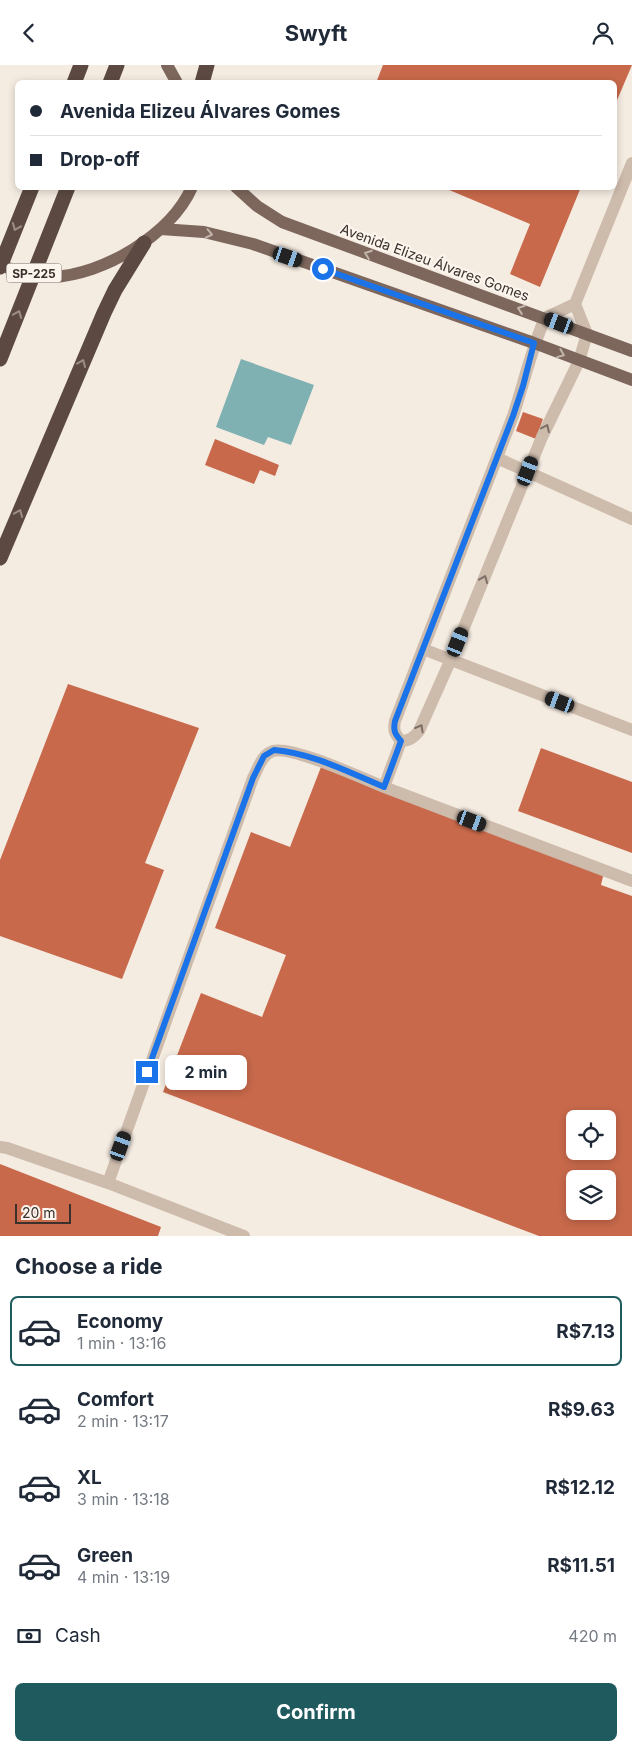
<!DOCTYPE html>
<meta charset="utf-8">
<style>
:root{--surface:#fff;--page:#f6f6f7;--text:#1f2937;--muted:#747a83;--line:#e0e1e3;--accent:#1f5a5e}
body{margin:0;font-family:Inter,sans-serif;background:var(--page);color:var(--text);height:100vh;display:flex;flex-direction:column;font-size:19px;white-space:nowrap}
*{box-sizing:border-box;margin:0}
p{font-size:16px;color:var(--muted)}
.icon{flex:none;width:28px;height:28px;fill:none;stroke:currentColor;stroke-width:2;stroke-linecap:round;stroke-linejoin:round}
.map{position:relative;height:1171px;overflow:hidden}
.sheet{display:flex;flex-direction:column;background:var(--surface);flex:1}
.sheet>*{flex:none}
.hud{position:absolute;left:15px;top:15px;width:602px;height:110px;border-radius:8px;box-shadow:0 2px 8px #0003;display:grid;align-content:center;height:110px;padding:0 15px;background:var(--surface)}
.controls{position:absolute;left:566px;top:1045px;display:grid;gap:10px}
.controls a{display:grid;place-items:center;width:50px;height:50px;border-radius:8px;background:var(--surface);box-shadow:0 2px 8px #0003;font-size:25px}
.scale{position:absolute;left:15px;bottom:12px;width:56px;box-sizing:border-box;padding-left:5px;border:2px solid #3b302b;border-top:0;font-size:14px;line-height:18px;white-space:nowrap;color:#3b302b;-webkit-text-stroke:4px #fbf5ee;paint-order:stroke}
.end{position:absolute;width:22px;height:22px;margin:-11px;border:6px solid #1a73e8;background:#fff;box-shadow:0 0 0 2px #fff}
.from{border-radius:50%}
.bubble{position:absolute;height:35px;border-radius:8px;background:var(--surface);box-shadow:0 2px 8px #0003;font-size:16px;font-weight:700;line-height:35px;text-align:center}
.car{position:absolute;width:15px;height:30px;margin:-15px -8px;border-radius:6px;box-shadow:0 0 4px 1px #0007;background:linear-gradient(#222 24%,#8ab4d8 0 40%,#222 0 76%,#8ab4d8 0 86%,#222 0)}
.hud b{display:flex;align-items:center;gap:18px;height:48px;font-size:19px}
.hud b+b{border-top:1px solid var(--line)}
.hud i{width:12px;height:12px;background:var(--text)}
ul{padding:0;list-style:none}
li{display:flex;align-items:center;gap:15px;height:70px;margin:0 10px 8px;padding:0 5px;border:2px solid transparent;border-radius:8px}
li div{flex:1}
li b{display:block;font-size:19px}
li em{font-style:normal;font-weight:700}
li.selected{border-color:var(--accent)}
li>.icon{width:45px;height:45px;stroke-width:1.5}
h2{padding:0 15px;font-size:22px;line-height:60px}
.pay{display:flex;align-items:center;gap:12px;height:55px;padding:0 15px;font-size:19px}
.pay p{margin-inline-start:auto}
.cta{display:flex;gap:10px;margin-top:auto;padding:10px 15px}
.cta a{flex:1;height:58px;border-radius:8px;background:var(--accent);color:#fff;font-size:20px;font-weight:700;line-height:58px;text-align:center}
header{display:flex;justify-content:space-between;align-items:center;height:65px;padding:0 15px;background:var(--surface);font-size:22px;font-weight:700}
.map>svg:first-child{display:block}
.water{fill:#7fb0b2}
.building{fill:#c8694b;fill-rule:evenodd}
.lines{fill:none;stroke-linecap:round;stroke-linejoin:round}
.minor{stroke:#cdbbac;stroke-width:12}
.major{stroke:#7d675c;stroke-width:12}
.highway{stroke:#5c4a42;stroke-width:15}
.oneway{stroke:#9c8e87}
.oneway2{stroke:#c2b5ac}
.oneway3{stroke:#7d6f65}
.route{stroke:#1a73e8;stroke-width:6}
.labels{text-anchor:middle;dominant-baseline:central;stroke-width:4.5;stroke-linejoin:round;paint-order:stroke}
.shield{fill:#fbf5ee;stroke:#756b66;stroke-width:1}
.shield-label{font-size:12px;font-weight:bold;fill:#3b302b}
.street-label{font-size:14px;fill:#3b302b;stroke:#fbf5ee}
</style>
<header><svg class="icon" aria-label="back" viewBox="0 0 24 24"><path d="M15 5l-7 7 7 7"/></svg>Swyft<svg class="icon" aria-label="person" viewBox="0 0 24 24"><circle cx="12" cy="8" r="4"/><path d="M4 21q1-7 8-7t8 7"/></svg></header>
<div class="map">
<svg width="632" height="1171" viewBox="0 0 632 1171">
<rect width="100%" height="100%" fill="#f4ebe1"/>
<path class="water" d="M241 294 314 320 291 380 268 372 264 380 216 362Z"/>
<path class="building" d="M383 0H632L615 40V18H376Z
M442 122H581L540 222 510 209 530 159Z
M523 347 543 354 536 374 516 366Z
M215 374 279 400 275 411 260 405 254 419 205 400Z
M68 619 199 663 145 798 164 805 122 914 0 871V795Z
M541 683 632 717V788L518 746Z
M321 702 604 807 601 820 632 831V1171H539L163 1027 201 928 262 952 286 890 215 863 251 767 290 782ZM575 1054H608V1086H575ZM575 1114H608V1146H575Z
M0 1099 161 1162 158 1171H0Z"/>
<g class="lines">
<path class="minor" d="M575 239 587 269 579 296 542 372 451 594 419 666C414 672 410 676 401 676 395 669 393 666 395 656L513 351C524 318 531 285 545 253L575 239 632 98
M497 393 632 454
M423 584 632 665
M384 722 632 816
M0 1082 7 1083 108 1118 244 1171
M108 1118 253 713C258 704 262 689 273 686 291 680 364 714 384 722L401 676"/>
<path class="major" d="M167 0 177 18
M236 122 257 141 282 157 632 286
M161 164 204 167 253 179 534 278 632 315
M0 200C16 206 34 212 52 212 103 210 171 170 192 122"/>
<path class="highway" d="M74 18 81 0
M110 18 117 0
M202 18 207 0
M0 202 32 122
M0 294 68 122
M0 493 104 248 115 225 144 178"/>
</g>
<defs><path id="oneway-chevron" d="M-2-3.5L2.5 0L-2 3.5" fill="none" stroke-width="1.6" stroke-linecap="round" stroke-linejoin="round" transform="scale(1.25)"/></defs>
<g class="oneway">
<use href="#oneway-chevron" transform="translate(16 162) rotate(112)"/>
<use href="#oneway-chevron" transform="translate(18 249) rotate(-68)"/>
<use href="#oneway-chevron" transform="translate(82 298) rotate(-67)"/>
<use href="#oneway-chevron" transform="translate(19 448) rotate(-68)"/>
</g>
<g class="oneway2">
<use href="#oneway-chevron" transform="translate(209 169) rotate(12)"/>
<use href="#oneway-chevron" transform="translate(368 189) rotate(-160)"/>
<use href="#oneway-chevron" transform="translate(521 244) rotate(-160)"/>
<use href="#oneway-chevron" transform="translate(561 289) rotate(22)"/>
</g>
<g class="oneway3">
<use href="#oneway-chevron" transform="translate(546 363) rotate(-65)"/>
<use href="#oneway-chevron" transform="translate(484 514) rotate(-68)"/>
<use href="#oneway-chevron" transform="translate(420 663) rotate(-61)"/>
</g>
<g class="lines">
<path class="route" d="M147 1007 253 713 264 691 274 685C312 688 348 707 384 722L401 676C395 669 393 666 395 656L513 351 523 321 534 278 323 204"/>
</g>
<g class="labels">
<rect class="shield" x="6.5" y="198.5" width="55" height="19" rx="4"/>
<g class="shield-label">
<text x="34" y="208">SP-225</text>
</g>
<g class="street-label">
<text transform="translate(435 197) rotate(20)">Avenida Elizeu Álvares Gomes</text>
</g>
</g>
</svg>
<div class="controls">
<a><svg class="icon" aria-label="locate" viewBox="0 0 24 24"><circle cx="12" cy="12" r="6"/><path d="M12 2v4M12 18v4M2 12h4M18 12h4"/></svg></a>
<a><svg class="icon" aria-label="layers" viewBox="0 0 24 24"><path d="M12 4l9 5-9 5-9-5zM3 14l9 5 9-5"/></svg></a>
</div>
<div class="scale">20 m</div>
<i class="end from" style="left:323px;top:204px"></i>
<i class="end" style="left:147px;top:1007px"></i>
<div class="bubble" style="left:165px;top:990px;width:82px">2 min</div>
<i class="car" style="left:288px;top:192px;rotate:109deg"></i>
<i class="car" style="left:559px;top:258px;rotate:291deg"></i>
<i class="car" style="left:528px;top:406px;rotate:21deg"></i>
<i class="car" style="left:458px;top:577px;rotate:22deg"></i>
<i class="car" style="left:560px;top:637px;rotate:291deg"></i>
<i class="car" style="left:472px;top:756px;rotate:111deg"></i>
<i class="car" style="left:121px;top:1081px;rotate:20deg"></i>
<div class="hud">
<b><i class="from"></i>Avenida Elizeu Álvares Gomes</b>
<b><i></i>Drop-off</b>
</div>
</div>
<section class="sheet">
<h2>Choose a ride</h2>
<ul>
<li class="selected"><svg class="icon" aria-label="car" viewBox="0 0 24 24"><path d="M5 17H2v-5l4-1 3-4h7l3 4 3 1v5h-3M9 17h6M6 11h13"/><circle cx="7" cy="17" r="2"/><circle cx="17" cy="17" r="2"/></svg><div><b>Economy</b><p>1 min · 13:16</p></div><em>R$7.13</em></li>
<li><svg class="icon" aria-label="car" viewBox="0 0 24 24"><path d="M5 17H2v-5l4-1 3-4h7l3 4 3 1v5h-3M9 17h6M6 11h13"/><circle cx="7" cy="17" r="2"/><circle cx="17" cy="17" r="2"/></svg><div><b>Comfort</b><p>2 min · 13:17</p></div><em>R$9.63</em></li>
<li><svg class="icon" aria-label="car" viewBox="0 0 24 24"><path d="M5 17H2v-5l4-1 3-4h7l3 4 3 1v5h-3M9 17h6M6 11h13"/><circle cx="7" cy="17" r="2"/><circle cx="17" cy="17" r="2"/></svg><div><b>XL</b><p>3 min · 13:18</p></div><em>R$12.12</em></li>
<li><svg class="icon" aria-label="car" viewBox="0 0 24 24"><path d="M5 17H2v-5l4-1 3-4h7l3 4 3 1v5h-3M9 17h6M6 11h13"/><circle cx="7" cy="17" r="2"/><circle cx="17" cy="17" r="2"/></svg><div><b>Green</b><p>4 min · 13:19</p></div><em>R$11.51</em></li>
</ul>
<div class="pay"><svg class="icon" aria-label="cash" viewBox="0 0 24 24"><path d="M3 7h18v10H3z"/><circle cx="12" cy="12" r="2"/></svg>Cash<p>420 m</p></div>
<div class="cta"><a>Confirm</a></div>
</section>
